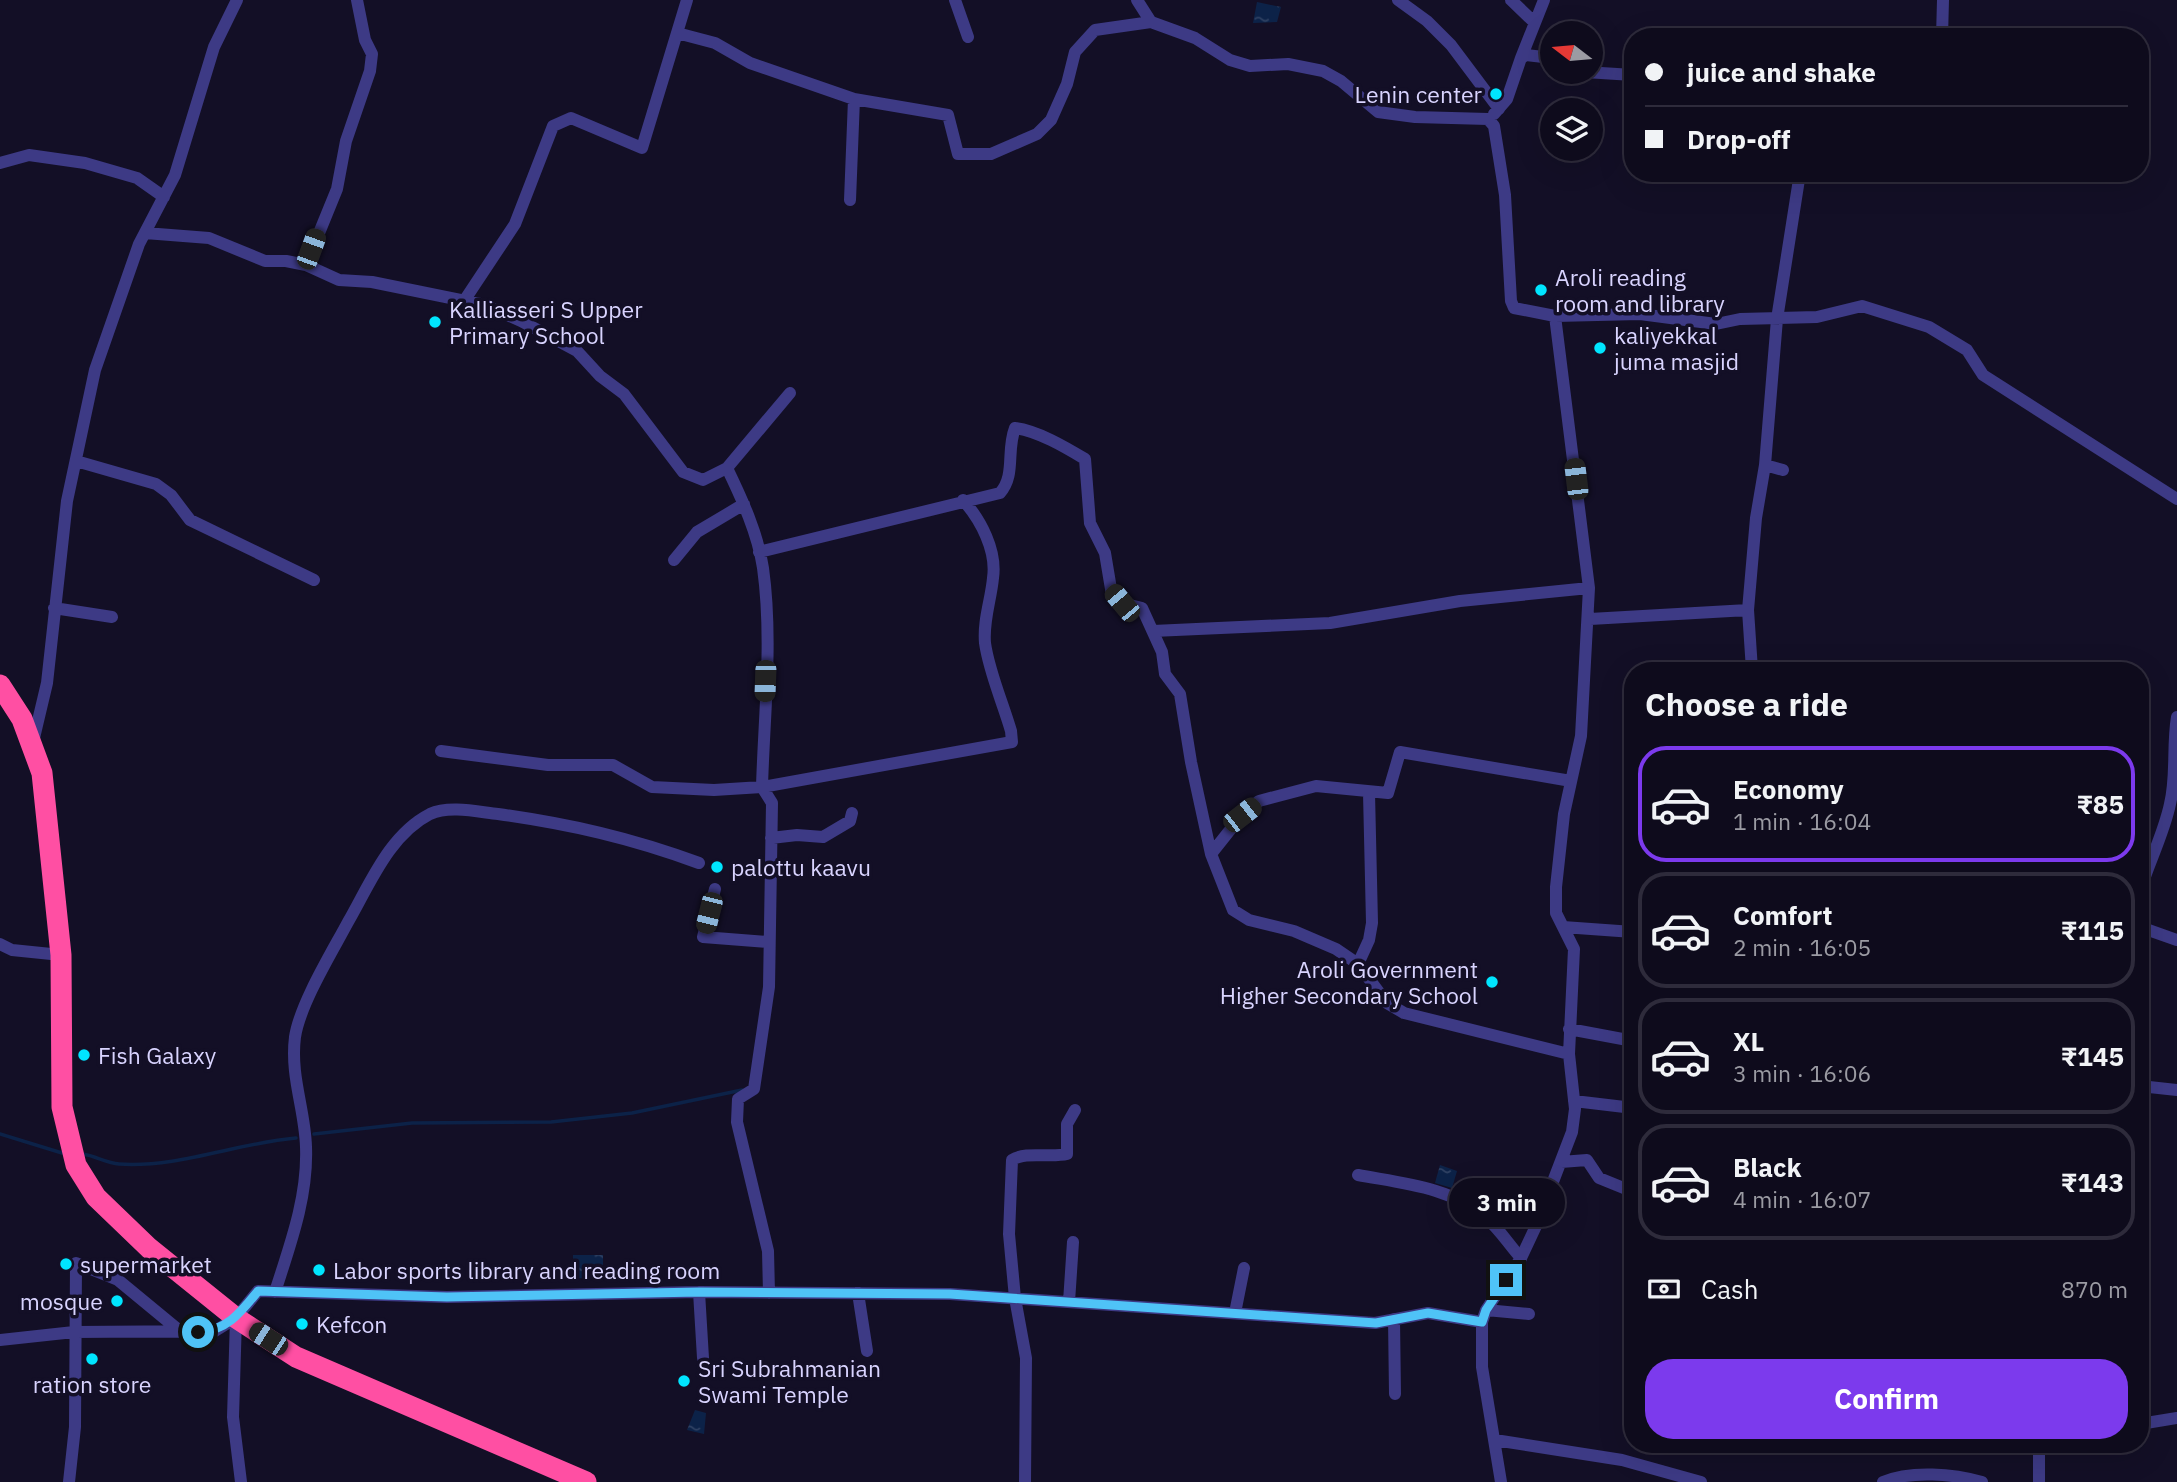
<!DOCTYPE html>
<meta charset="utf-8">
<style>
:root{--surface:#0e0b1c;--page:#171425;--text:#f1f3f6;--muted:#9b9ba3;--line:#2e2b3b;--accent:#7c3aed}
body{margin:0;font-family:"IBM Plex Sans",sans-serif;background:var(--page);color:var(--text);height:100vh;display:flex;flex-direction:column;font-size:26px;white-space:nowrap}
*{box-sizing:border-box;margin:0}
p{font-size:23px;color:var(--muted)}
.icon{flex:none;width:38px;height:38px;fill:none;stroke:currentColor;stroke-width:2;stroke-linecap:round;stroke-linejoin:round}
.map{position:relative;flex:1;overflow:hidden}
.sheet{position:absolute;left:1624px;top:662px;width:525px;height:791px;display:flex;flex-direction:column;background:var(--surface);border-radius:28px;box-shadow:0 7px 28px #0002,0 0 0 2px var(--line)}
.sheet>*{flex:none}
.top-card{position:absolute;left:1624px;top:28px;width:525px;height:154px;border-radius:28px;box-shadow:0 7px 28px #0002,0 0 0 2px var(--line);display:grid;align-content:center;height:154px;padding:0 21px;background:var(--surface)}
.needle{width:46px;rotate:286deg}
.tools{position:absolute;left:1540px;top:21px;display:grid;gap:14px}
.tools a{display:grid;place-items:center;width:63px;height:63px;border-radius:50%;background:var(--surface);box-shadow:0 7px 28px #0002,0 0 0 2px var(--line);font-size:35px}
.end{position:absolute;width:32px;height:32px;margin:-16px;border:9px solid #4fc3f7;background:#111;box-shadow:0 0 0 4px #111}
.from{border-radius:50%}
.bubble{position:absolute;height:49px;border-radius:24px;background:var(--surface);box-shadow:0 7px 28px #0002,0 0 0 2px var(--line);font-size:23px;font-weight:700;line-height:49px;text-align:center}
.car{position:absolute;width:21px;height:42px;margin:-21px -10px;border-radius:9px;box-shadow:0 0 5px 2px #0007;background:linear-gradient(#222 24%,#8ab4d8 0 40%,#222 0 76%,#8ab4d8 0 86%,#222 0)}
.top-card b{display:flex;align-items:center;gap:24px;height:66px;font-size:26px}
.top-card b+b{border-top:2px solid var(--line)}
.top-card i{width:18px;height:18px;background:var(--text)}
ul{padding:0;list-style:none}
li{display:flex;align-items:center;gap:21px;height:116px;margin:0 14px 10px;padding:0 7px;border:4px solid var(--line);border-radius:28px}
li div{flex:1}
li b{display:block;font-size:26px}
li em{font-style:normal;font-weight:700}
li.current{border-color:var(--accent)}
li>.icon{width:63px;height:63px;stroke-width:1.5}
h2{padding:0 21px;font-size:32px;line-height:84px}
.pay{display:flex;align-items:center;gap:18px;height:77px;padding:0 21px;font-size:26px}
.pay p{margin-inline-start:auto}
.button{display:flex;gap:14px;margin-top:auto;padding:14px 21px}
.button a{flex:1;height:80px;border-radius:28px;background:var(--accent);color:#fff;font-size:28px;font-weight:700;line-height:80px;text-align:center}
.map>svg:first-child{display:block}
.water{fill:url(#water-ripples)}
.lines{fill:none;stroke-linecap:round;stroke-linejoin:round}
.stream{stroke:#0c2248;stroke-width:3.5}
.street{stroke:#3d3a85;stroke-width:12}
.highway{stroke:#ff4fa3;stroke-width:21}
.route{stroke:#4fc3f7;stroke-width:9}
.poi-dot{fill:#00e5ff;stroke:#130f26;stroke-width:2.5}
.labels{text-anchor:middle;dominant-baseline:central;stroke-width:7;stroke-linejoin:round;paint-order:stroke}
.poi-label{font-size:23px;fill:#d9d4ff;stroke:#130f26;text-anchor:start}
</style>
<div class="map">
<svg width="2177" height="1482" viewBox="0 0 2177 1482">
<defs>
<pattern id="water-ripples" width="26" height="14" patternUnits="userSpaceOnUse" patternTransform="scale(1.75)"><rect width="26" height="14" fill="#0c2248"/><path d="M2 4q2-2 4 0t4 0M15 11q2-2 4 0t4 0" fill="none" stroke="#2f4163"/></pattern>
</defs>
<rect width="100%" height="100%" fill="#130f26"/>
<path class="water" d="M1257 2 1281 7 1277 22 1253 23Z
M1440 1165 1457 1171 1452 1188 1435 1183Z
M573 1255H603V1279L573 1278Z
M695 1410 706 1413 704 1434 687 1430Z"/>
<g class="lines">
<path class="stream" d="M0 1134 62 1153
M314 1134 412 1123 551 1122 632 1113 742 1090
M83 1154C95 1156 107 1163 119 1164 179 1168 237 1143 296 1138"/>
<path class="street" d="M955 0 968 37
M1137 0 1151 22 1195 38 1230 60 1250 66 1288 64 1323 71 1341 81 1378 112 1415 117 1488 119 1494 126 1505 195 1511 301 1514 308 1555 316 1589 588 1581 736 1564 814 1556 887V913L1574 949 1569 1054 1575 1109 1572 1132 1536 1226 1521 1258 1486 1310 1482 1322V1367L1501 1482
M1398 0 1427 21 1451 45 1499 109
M1511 0 1535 23
M677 33 715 43 750 63 854 99
M1942 37 1943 0
M1521 58 1544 0
M1585 72 1633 75
M1494 114 1507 99 1521 58 1526 55 1552 58
M0 163 29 155 85 163 137 178 164 197
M850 200 854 99 948 115 958 154H991L1037 134 1051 120 1067 84 1075 52 1095 30 1151 22
M145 233 209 238 265 261H286L306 265 339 280 372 282 485 305 521 321 577 351 600 376 624 394 683 472 703 480 727 468C742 499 758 534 763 568 773 640 764 715 762 787L772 803 769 987 754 1089 738 1099 737 1122 768 1251 769 1293
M306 265 337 189 346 141 370 71 372 54 365 40 357 0
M464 301 515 224 553 126 571 118 642 148 687 0
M1555 316 1640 314 1716 324 1740 319 1817 317 1862 306 1929 327 1967 350 1983 375 2177 499
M76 461 156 484 171 495 190 520 314 580
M1765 465 1777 319 1800 173
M727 468 790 393
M759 552 1000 493C1016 475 1006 451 1015 428 1038 431 1065 447 1085 459L1090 523 1105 553 1111 589 1122 603 1142 608 1162 652 1165 674 1180 694 1191 762 1211 854 1233 910 1249 920 1294 931 1336 949 1358 964 1387 1003 1404 1013 1569 1054
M674 560 697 532 744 504
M54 608 112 617
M1748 610 1752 670
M1590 619 1748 610 1756 518 1765 465 1783 470
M1153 631 1330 623 1460 601 1589 588
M33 742 47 683 67 501 95 370 139 244 175 175 214 47 237 0
M441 751 548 765H613L652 787 714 790 762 787 1012 742 1011 731C1003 703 989 672 985 643 983 620 991 600 993 578 997 551 981 520 963 500
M771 838 797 835 823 837 850 821 852 813
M1211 854 1242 815 1259 801 1316 786 1388 793 1400 752 1571 781
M715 889 703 937 768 942
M2140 891C2149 862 2164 833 2170 804 2177 775 2172 746 2177 717
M1563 927 1633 932
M2140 927 2177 940
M0 944 12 950 61 955
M1358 964 1369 940 1372 923 1369 793
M1569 1029 1633 1041
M2140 1086 2177 1090
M1574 1101 1633 1108
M1561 1162 1587 1160 1599 1178 1631 1191
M1358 1175C1400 1183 1451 1187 1485 1217 1499 1228 1509 1245 1521 1258
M275 1292C290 1245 308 1197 306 1147 305 1110 290 1076 295 1037 300 1004 332 952 348 922 370 884 389 835 430 814 449 805 479 812 498 814 570 824 631 838 699 863
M699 1292 703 1358
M858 1293 867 1351
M1069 1302 1073 1242
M1486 1310 1529 1314
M1235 1313 1244 1268
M236 1318 233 1417 241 1482
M1394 1319 1395 1394
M0 1340 74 1332 215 1331 236 1318 258 1291 447 1297 699 1292 950 1294 1375 1323 1428 1313 1482 1322
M2140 1424 2177 1418
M1495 1440 1622 1460 1701 1482
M69 1482 75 1427 76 1263 118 1280 181 1332
M1025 1482 1026 1358 1015 1298 1009 1234 1012 1160C1025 1151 1051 1158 1067 1154V1124L1075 1110
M1883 1482C1911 1470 1954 1474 1982 1482
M2039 1482V1444"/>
<path class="highway" d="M0 685 22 719 42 773 61 955 62 1107 76 1165 96 1197 149 1248 236 1318 296 1357 586 1482"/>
</g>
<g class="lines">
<path class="route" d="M198 1332C227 1331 241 1312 258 1291L447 1297 699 1292 950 1294 1376 1323 1428 1313 1482 1322 1486 1310 1506 1280"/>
</g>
<g class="poi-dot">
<circle cx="1496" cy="94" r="7"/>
<circle cx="1541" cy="290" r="7"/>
<circle cx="435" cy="322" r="7"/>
<circle cx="1600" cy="348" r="7"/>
<circle cx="717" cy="867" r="7"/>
<circle cx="1492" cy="982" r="7"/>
<circle cx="84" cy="1055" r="7"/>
<circle cx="66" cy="1264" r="7"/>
<circle cx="319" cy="1270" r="7"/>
<circle cx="117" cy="1301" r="7"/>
<circle cx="302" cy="1324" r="7"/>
<circle cx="92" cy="1359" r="7"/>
<circle cx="684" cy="1381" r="7"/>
</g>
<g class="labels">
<g class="poi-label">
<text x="1482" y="94" text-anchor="end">Lenin center</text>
<text x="1555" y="277">Aroli reading<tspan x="1555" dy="26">room and library</tspan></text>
<text x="449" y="309">Kalliasseri S Upper<tspan x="449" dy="26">Primary School</tspan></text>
<text x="1614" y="335">kaliyekkal<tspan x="1614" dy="26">juma masjid</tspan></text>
<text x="731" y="867">palottu kaavu</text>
<text x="1478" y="969" text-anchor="end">Aroli Government<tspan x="1478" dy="26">Higher Secondary School</tspan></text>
<text x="98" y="1055">Fish Galaxy</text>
<text x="80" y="1264">supermarket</text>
<text x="333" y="1270">Labor sports library and reading room</text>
<text x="103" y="1301" text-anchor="end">mosque</text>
<text x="316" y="1324">Kefcon</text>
<text x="698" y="1368">Sri Subrahmanian<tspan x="698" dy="26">Swami Temple</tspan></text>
<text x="92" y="1384" text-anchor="middle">ration store</text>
</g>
</g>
</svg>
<div class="tools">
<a><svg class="needle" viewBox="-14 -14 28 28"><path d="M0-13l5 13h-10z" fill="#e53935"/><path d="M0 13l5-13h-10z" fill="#9b9ba3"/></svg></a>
<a><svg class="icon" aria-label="layers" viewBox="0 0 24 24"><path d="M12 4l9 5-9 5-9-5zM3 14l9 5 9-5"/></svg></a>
</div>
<i class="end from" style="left:198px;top:1332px"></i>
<i class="end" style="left:1506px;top:1280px"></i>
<div class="bubble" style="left:1449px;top:1178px;width:116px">3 min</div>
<i class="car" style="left:311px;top:249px;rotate:20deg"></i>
<i class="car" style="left:1576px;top:479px;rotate:353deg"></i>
<i class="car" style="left:1122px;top:603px;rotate:320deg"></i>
<i class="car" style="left:765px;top:681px;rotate:182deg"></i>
<i class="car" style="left:1242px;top:815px;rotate:52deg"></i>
<i class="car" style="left:709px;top:913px;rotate:194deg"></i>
<i class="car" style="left:268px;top:1339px;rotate:303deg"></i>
<div class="top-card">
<b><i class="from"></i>juice and shake</b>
<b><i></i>Drop-off</b>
</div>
<section class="sheet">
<h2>Choose a ride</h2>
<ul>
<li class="current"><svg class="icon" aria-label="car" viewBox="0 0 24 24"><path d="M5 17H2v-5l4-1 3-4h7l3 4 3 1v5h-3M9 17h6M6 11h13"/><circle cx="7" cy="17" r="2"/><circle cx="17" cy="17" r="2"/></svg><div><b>Economy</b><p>1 min · 16:04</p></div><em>₹85</em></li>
<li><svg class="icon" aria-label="car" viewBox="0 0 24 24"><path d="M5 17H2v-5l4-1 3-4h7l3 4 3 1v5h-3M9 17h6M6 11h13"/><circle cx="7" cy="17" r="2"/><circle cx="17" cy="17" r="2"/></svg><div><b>Comfort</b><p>2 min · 16:05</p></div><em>₹115</em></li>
<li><svg class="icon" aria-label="car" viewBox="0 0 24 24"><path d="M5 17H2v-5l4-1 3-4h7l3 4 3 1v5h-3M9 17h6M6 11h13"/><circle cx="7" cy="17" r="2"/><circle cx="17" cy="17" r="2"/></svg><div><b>XL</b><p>3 min · 16:06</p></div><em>₹145</em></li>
<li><svg class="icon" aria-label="car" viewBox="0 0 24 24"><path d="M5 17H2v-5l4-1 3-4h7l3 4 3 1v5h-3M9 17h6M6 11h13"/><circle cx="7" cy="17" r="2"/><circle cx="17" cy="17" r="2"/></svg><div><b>Black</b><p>4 min · 16:07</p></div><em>₹143</em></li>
</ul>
<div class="pay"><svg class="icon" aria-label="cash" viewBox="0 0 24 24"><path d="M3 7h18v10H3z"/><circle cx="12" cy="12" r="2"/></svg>Cash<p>870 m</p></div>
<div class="button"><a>Confirm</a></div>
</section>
</div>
